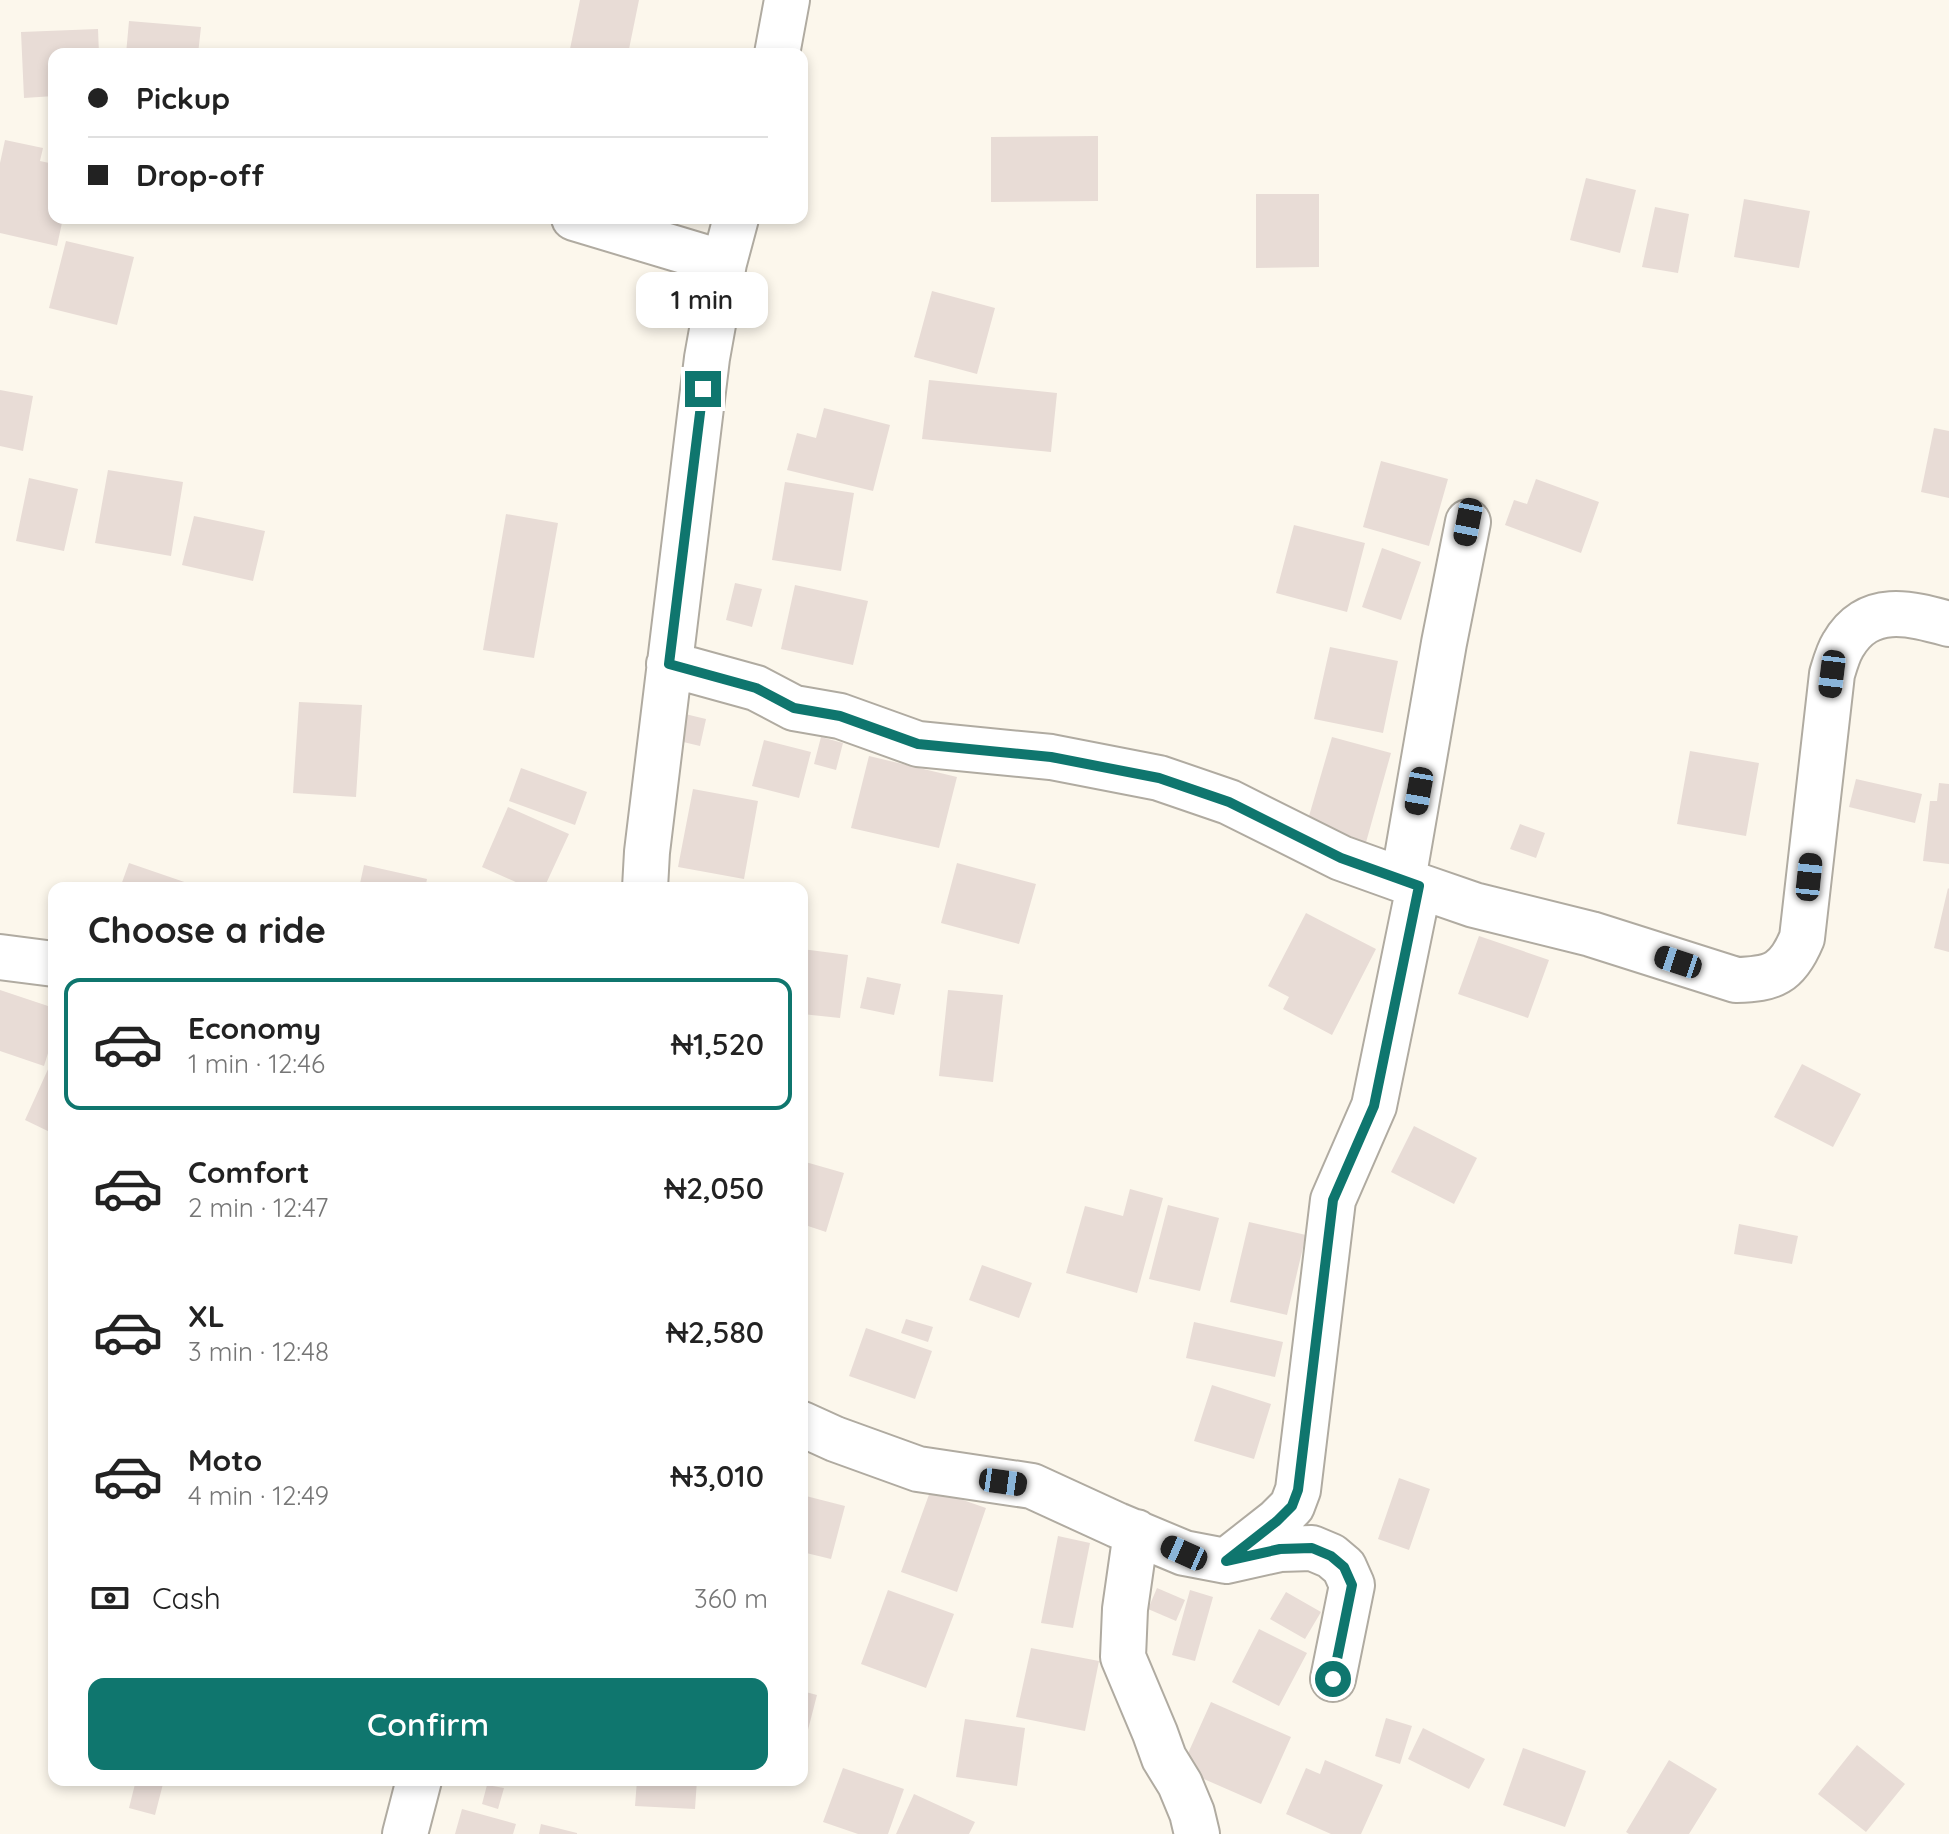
<!DOCTYPE html>
<meta charset="utf-8">
<style>
:root{--surface:#fff;--page:#f2f2f2;--text:#222;--muted:#767676;--line:#e0e0e0;--accent:#0f766e}
body{margin:0;font-family:Quicksand,sans-serif;background:var(--page);color:var(--text);height:100vh;display:flex;flex-direction:column;font-size:30px;white-space:nowrap}
*{box-sizing:border-box;margin:0}
p{font-size:26px;color:var(--muted)}
.icon{flex:none;width:44px;height:44px;fill:none;stroke:currentColor;stroke-width:2;stroke-linecap:round;stroke-linejoin:round}
.map{position:relative;flex:1;overflow:hidden}
.details{position:absolute;left:48px;top:882px;width:760px;height:904px;display:flex;flex-direction:column;background:var(--surface);border-radius:16px;box-shadow:0 4px 12px #0003}
.details>*{flex:none}
.banner{position:absolute;left:48px;top:48px;width:760px;height:176px;border-radius:16px;box-shadow:0 4px 12px #0003;display:grid;align-content:center;height:176px;padding:0 40px;background:var(--surface)}
.end{position:absolute;width:36px;height:36px;margin:-18px;border:10px solid #0f766e;background:#fff;box-shadow:0 0 0 4px #fff}
.from{border-radius:50%}
.bubble{position:absolute;height:56px;border-radius:16px;background:var(--surface);box-shadow:0 4px 12px #0003;font-size:26px;font-weight:600;line-height:56px;text-align:center}
.car{position:absolute;width:24px;height:48px;margin:-24px -12px;border-radius:10px;box-shadow:0 0 6px 2px #0007;background:linear-gradient(#222 24%,#8ab4d8 0 40%,#222 0 76%,#8ab4d8 0 86%,#222 0)}
.banner b{display:flex;align-items:center;gap:28px;height:76px;font-size:30px}
.banner b+b{border-top:2px solid var(--line)}
.banner i{width:20px;height:20px;background:var(--text)}
ul{padding:0;list-style:none}
li{display:flex;align-items:center;gap:24px;height:132px;margin:0 16px 12px;padding:0 24px;border:4px solid transparent;border-radius:16px}
li div{flex:1}
li b{display:block;font-size:30px}
li em{font-style:normal;font-weight:600}
li.current{border-color:var(--accent)}
li>.icon{width:72px;height:72px;stroke-width:1.5}
h2{padding:0 40px;font-size:36px;line-height:96px}
.pay{display:flex;align-items:center;gap:20px;height:88px;padding:0 40px;font-size:30px}
.pay p{margin-inline-start:auto}
.button{display:flex;gap:16px;margin-top:auto;padding:16px 40px}
.button a{flex:1;height:92px;border-radius:16px;background:var(--accent);color:#fff;font-size:32px;font-weight:600;line-height:92px;text-align:center}
.map>svg:first-child{display:block}
.building{fill:#e8dcd6}
.lines{fill:none;stroke-linecap:round;stroke-linejoin:round}
.minor-casing{stroke:#b0aba1;stroke-width:48}
.minor{stroke:#fff;stroke-width:44}
.route{stroke:#0f766e;stroke-width:10}
</style>
<div class="map">
<svg width="1949" height="1834" viewBox="0 0 1949 1834">
<rect width="100%" height="100%" fill="#fcf7ec"/>
<path class="building" d="M580 0H639L628 54H569Z
M129 21 201 27 198 54H126Z
M98 29 99 54H54V96L24 98 21 32Z
M1098 136V201L991 202V137Z
M5 140 43 148 40 161 54 164V218H63L57 246 0 233V163Z
M1586 178 1636 190 1620 253 1570 240Z
M1256 194H1319V267L1256 268Z
M1744 199 1810 211 1799 268 1734 257Z
M1655 207 1689 214 1678 273 1642 267Z
M66 241 134 257 117 325 49 308Z
M932 291 995 308 977 374 914 357Z
M929 380 1057 393 1051 452 922 439Z
M0 390 33 396 23 451 0 446Z
M824 408 890 425 873 491 787 470 797 433 816 438Z
M1934 428 1949 431V498L1921 492Z
M1381 461 1448 479 1429 546 1363 527Z
M108 470 183 482 171 556 95 543Z
M29 478 78 489 64 551 16 541Z
M1536 479 1599 502 1581 553 1505 525 1514 500 1527 504Z
M785 482 854 493 841 571 772 560Z
M506 514 558 523 534 658 483 650Z
M194 516 265 531 253 581 182 565Z
M1294 525 1365 543 1347 612 1276 593Z
M1382 548 1421 562 1401 620 1362 607Z
M735 583 762 589 752 627 726 620Z
M795 585 868 601 853 665 781 649Z
M1330 647 1398 661 1383 733 1314 719Z
M299 702 362 705 356 797 293 793Z
M681 713 706 719 700 746 675 740Z
M821 737 843 743 836 770 814 764Z
M1332 737 1391 753 1365 846 1305 830Z
M764 740 811 752 799 798 752 786Z
M1690 751 1759 763 1746 836 1677 824Z
M869 756 957 777 939 848 851 828Z
M521 768 587 792 575 825 509 801Z
M1856 779 1922 794 1915 823 1849 807Z
M1939 783 1949 784V864L1923 861 1930 801H1937Z
M693 789 758 801 744 879 678 867Z
M508 807 569 834 544 888H529L482 867Z
M1520 824 1545 833 1536 858 1510 849Z
M129 863 196 886 195 888H120Z
M957 863 1036 884 1019 944 941 923Z
M364 865 427 879 425 888H359Z
M1948 888 1949 889V952L1934 948Z
M1306 913 1376 949 1332 1035 1283 1009 1289 997 1268 986Z
M1479 936 1549 960 1528 1018 1458 994Z
M802 949 848 955 840 1018 802 1014Z
M867 977 901 984 894 1015 860 1008Z
M0 990 54 1008V1034L44 1066 0 1051Z
M948 990 1003 995 993 1082 939 1076Z
M54 1056V1134L25 1120Z
M1802 1064 1861 1094 1833 1147 1774 1117Z
M1414 1126 1477 1158 1454 1204 1391 1172Z
M802 1161 844 1173 826 1232 802 1224Z
M1130 1189 1163 1198 1137 1293 1066 1273 1085 1206 1123 1216Z
M1168 1205 1219 1218 1200 1291 1149 1279Z
M1249 1222 1306 1235 1287 1315 1230 1302Z
M1739 1224 1798 1236 1792 1264 1734 1254Z
M982 1265 1032 1283 1019 1318 969 1300Z
M906 1319 933 1327 928 1342 901 1333Z
M1194 1322 1283 1342 1275 1377 1186 1358Z
M866 1328 932 1351 915 1399 849 1376Z
M1212 1385 1271 1404 1254 1459 1194 1441Z
M1399 1478 1430 1489 1409 1550 1378 1539Z
M931 1489 986 1508 957 1592 901 1572Z
M802 1495 845 1506 831 1559 802 1552Z
M1058 1536 1090 1543 1073 1628 1041 1623Z
M1157 1588 1185 1600 1176 1621 1148 1609Z
M888 1590 954 1614 926 1688 861 1664Z
M1190 1590 1213 1597 1195 1661 1172 1655Z
M1286 1592 1321 1612 1305 1639 1270 1619Z
M1259 1629 1307 1653 1279 1706 1232 1682Z
M1031 1648 1099 1661 1085 1731 1016 1717Z
M802 1691 817 1695 803 1749H802Z
M1211 1702 1291 1737 1261 1804 1181 1769Z
M1386 1718 1412 1726 1400 1764 1375 1756Z
M965 1719 1025 1728 1017 1786 956 1777Z
M1423 1728 1485 1759 1469 1789 1408 1759Z
M1857 1745 1905 1784 1866 1832 1818 1794Z
M1523 1748 1586 1771 1565 1827 1503 1805Z
M1325 1760 1383 1785 1361 1834H1331L1286 1814 1306 1768 1320 1774Z
M1669 1760 1717 1789 1689 1834H1629L1626 1832Z
M843 1768 904 1789 888 1834H858L823 1822Z
M136 1780H164L155 1815 129 1808Z
M637 1780H697L695 1809 635 1806Z
M487 1785 504 1788 498 1809 482 1804Z
M914 1794 975 1822 969 1834H896Z
M462 1809 516 1824 513 1834H455Z
M541 1824 577 1833V1834H539Z"/>
<g class="lines">
<defs>
<path id="minor" d="M777 54 787 0
M574 218 724 263
M669 664 756 688 794 708 840 716 918 744 1051 757 1159 778 1229 802 1341 858 1419 886 1474 905 1591 934 1736 980C1773 979 1787 974 1802 938L1832 674C1835 664 1838 653 1843 645 1868 602 1910 613 1949 624
M1403 880 1444 643 1468 522
M645 888 647 852 707 358 724 263 736 218
M0 957 54 964
M802 1424 835 1439 918 1469 1032 1486 1117 1525 1184 1553 1226 1561 1280 1549 1312 1548 1331 1556 1344 1567 1352 1585 1333 1679
M1136 1532 1125 1609 1123 1657 1155 1733 1164 1758 1180 1784 1192 1813 1197 1834
M1226 1561 1277 1521 1292 1506 1298 1490 1333 1200 1374 1106 1419 886
M405 1834 419 1780"/>
</defs>
<use href="#minor" class="minor-casing"/>
<use href="#minor" class="minor"/>
</g>
<g class="lines">
<path class="route" d="M703 389 669 664 756 688 794 708 840 716 918 744 1051 757 1159 778 1229 802 1341 858 1419 886 1374 1106 1333 1200 1298 1490 1292 1506 1277 1521 1226 1561 1280 1549 1312 1548 1331 1556 1344 1567 1352 1585 1333 1679"/>
</g>
</svg>
<i class="end from" style="left:1333px;top:1679px"></i>
<i class="end" style="left:703px;top:389px"></i>
<div class="bubble" style="left:636px;top:272px;width:132px">1 min</div>
<i class="car" style="left:1468px;top:522px;rotate:191deg"></i>
<i class="car" style="left:1832px;top:674px;rotate:187deg"></i>
<i class="car" style="left:1419px;top:791px;rotate:190deg"></i>
<i class="car" style="left:1809px;top:877px;rotate:6deg"></i>
<i class="car" style="left:1678px;top:962px;rotate:288deg"></i>
<i class="car" style="left:1003px;top:1482px;rotate:98deg"></i>
<i class="car" style="left:1184px;top:1553px;rotate:294deg"></i>
<div class="banner">
<b><i class="from"></i>Pickup</b>
<b><i></i>Drop-off</b>
</div>
<section class="details">
<h2>Choose a ride</h2>
<ul>
<li class="current"><svg class="icon" aria-label="car" viewBox="0 0 24 24"><path d="M5 17H2v-5l4-1 3-4h7l3 4 3 1v5h-3M9 17h6M6 11h13"/><circle cx="7" cy="17" r="2"/><circle cx="17" cy="17" r="2"/></svg><div><b>Economy</b><p>1 min · 12:46</p></div><em>₦1,520</em></li>
<li><svg class="icon" aria-label="car" viewBox="0 0 24 24"><path d="M5 17H2v-5l4-1 3-4h7l3 4 3 1v5h-3M9 17h6M6 11h13"/><circle cx="7" cy="17" r="2"/><circle cx="17" cy="17" r="2"/></svg><div><b>Comfort</b><p>2 min · 12:47</p></div><em>₦2,050</em></li>
<li><svg class="icon" aria-label="car" viewBox="0 0 24 24"><path d="M5 17H2v-5l4-1 3-4h7l3 4 3 1v5h-3M9 17h6M6 11h13"/><circle cx="7" cy="17" r="2"/><circle cx="17" cy="17" r="2"/></svg><div><b>XL</b><p>3 min · 12:48</p></div><em>₦2,580</em></li>
<li><svg class="icon" aria-label="car" viewBox="0 0 24 24"><path d="M5 17H2v-5l4-1 3-4h7l3 4 3 1v5h-3M9 17h6M6 11h13"/><circle cx="7" cy="17" r="2"/><circle cx="17" cy="17" r="2"/></svg><div><b>Moto</b><p>4 min · 12:49</p></div><em>₦3,010</em></li>
</ul>
<div class="pay"><svg class="icon" aria-label="cash" viewBox="0 0 24 24"><path d="M3 7h18v10H3z"/><circle cx="12" cy="12" r="2"/></svg>Cash<p>360 m</p></div>
<div class="button"><a>Confirm</a></div>
</section>
</div>
